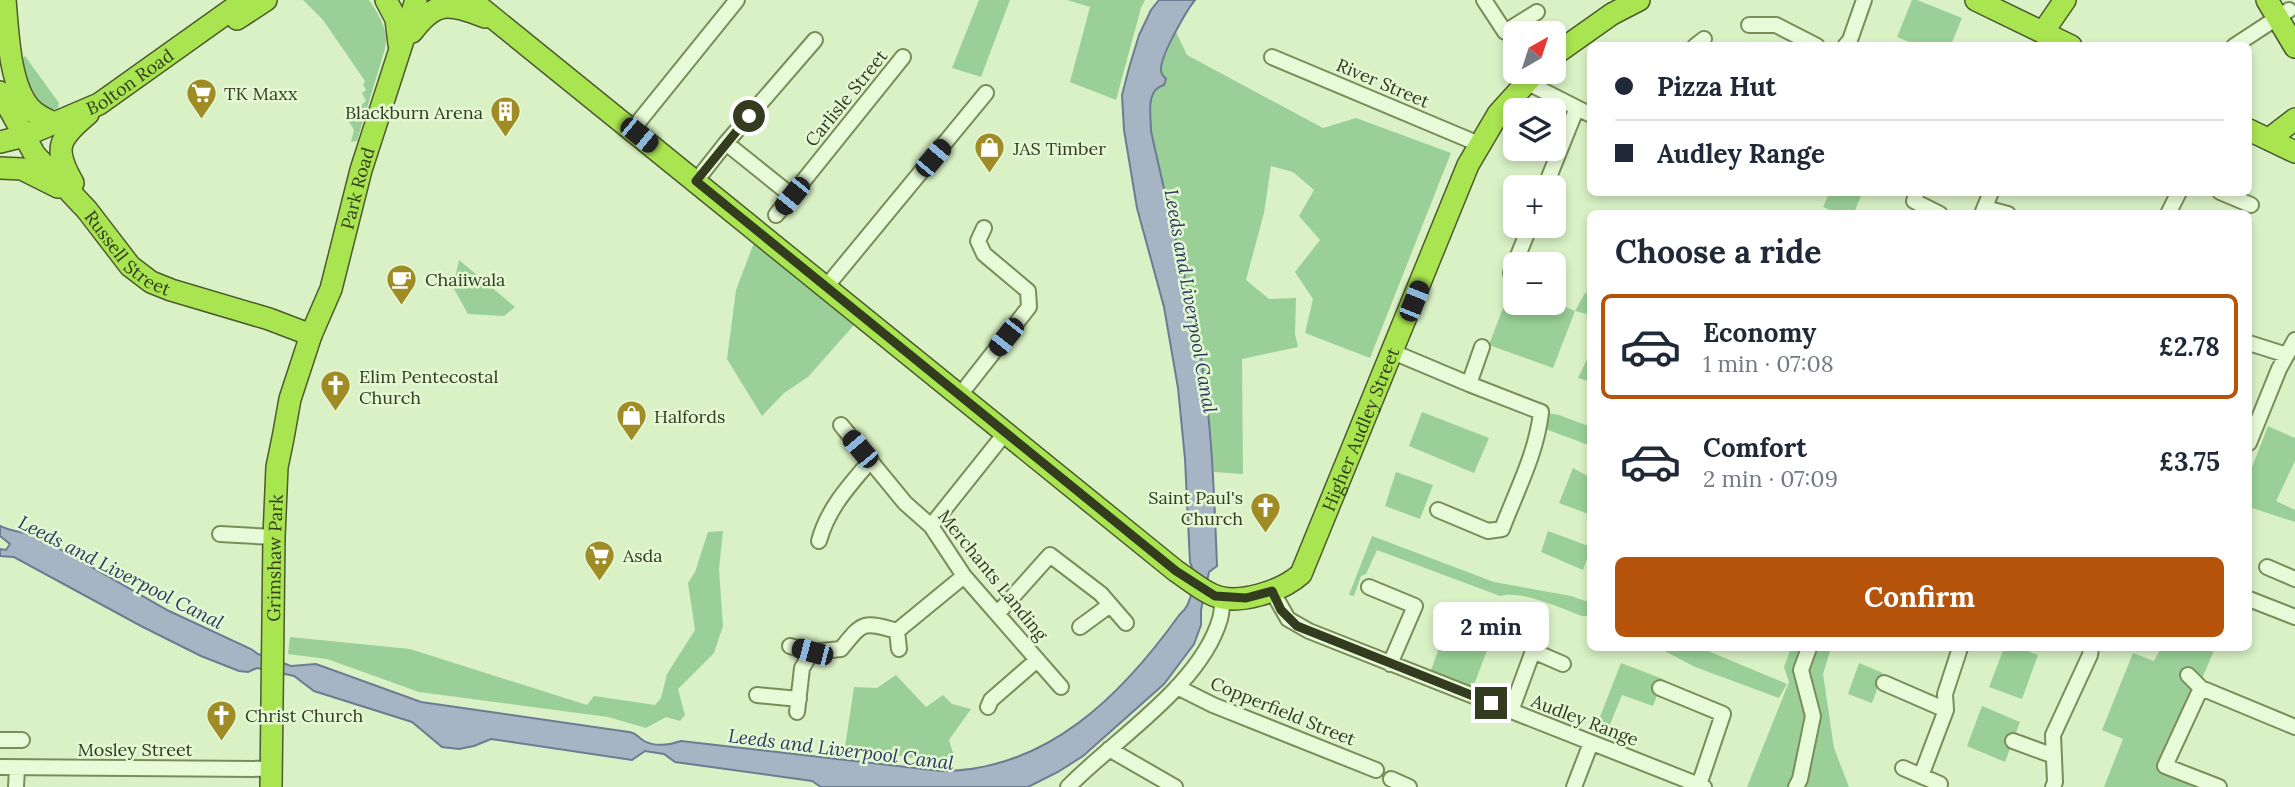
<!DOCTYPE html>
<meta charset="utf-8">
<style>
:root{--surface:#fff;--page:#f6f6f7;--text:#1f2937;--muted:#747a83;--line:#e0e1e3;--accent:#b45309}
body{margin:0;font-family:Lora,serif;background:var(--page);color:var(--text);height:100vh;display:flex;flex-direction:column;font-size:26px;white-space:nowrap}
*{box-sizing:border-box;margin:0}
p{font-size:23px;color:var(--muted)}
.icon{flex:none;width:38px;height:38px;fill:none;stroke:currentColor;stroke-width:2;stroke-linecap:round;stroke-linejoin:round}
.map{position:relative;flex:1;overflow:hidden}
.sheet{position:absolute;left:1587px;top:210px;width:665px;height:441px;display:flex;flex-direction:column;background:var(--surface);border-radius:10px;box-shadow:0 4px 10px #0003}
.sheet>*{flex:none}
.guide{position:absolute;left:1587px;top:42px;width:665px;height:154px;border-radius:10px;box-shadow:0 4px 10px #0003;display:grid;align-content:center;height:154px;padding:0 28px;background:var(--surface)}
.needle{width:46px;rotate:39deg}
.controls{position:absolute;left:1503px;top:21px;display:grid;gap:14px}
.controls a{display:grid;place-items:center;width:63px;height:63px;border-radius:10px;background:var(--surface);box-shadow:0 4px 10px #0003;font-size:35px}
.end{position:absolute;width:32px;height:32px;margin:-16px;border:9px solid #333c1e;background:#fff;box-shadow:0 0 0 4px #fff}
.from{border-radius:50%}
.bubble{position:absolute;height:49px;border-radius:10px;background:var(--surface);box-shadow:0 4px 10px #0003;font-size:23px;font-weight:700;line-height:49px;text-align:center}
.car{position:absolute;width:21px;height:42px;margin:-21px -10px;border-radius:9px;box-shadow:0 0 5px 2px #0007;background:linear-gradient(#222 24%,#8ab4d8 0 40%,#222 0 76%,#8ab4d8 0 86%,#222 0)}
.guide b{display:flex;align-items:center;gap:24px;height:66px;font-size:26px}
.guide b+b{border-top:2px solid var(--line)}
.guide i{width:18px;height:18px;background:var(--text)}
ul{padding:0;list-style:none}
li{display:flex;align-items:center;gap:21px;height:105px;margin:0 14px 10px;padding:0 14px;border:4px solid transparent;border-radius:10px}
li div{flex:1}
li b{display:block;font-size:26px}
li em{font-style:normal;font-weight:700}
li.selected{border-color:var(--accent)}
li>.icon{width:63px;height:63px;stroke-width:1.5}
h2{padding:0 28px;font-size:32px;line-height:84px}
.button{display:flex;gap:14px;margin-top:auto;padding:14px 28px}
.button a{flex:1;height:80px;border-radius:10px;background:var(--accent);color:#fff;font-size:28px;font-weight:700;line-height:80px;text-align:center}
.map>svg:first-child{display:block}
.green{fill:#9ad097}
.water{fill:#a7b4c4;stroke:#6c7c93;stroke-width:2}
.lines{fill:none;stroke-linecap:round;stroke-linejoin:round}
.minor-casing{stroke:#7a8d59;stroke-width:18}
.highway-casing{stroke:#4d5b2e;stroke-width:24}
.minor{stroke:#e8fbd9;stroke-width:14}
.highway{stroke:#a9e551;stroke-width:21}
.route{stroke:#333c1e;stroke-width:9}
.labels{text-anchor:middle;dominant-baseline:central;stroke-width:5;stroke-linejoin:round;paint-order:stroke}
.street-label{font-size:18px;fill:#333c1e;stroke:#e4f8d5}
.poi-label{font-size:18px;fill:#333c1e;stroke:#e4f8d5;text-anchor:start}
.water-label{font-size:19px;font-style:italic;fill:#2d375d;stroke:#e4f8d5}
</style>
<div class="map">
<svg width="2295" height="787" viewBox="0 0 2295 787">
<rect width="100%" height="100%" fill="#d9f1c5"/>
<path class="green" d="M303 0H369C380 16 389 30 385 49L357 141 351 142 354 130 346 117 366 101 362 93 366 90 363 84 365 81 323 20Z
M979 0H1010L981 77 952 68Z
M1067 0H1145L1141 8 1116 100 1070 82 1090 7Z
M1912 0H1917L1962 18 1951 45H1917L1897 37Z
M1176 32 1187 55 1323 128 1356 118 1451 153 1370 358 1305 333 1313 299 1295 272 1320 240 1299 216 1314 190 1293 172 1271 166 1264 213 1246 280 1269 299 1296 298 1295 334 1298 347 1242 359 1243 474 1214 472 1195 323 1151 131C1151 119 1149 106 1152 95 1155 85 1163 80 1160 68Z
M25 56 59 103 58 108C28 121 26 76 23 58Z
M1829 193H1862L1854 213H1837L1823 207Z
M758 232 862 316 808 377 784 393 762 416 727 359 736 290Z
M459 260 515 307 504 316 468 314 453 287Z
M1512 284 1515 285 1516 303 1554 302 1575 311 1585 293 1591 294V315L1575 311 1553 368 1489 345Z
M1591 351V382L1578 378Z
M1422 412 1489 438 1474 473 1409 446Z
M1541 412 1559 415 1591 427V446L1540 427Z
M2268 426 2295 438V461L2276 501 2295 510V522L2249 507V475Z
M1573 468 1591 478V515L1559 503Z
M1396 472 1433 485 1420 519 1385 506Z
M723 531 719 569 723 626 714 653 678 689 685 715 680 721 666 717 646 728 608 717 419 692 327 659 288 654 290 637 410 649 587 705 594 696 655 705 661 698 667 674 695 630 688 583 695 572 708 532Z
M1548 531 1591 547 1583 570 1541 552Z
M1372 536 1494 582 1571 596 1591 603V616H1582C1560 608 1522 590 1500 596L1377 550 1366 574 1361 576 1354 596 1349 595Z
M1453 608 1496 627 1470 695 1428 679Z
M1659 648H1701L1787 684 1779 698 1695 667Z
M1791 648H1831L1823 674 1834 748 1849 787H1747L1789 682 1784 667Z
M2004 648H2020L2038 655 2022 699 1989 687Z
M2161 648H2215L2165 766 2219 787H2104L2123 739 2102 730 2133 653 2154 661Z
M1621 663 1663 679 1653 706 1622 695 1609 727 1598 722Z
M1859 663 1883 673 1872 703 1848 694Z
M896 675 926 707 943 695 952 704 971 709 949 740 955 759 913 758 845 747 854 687 877 688Z
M1982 706 2020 722 2005 762 1967 746Z"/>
<path class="water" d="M1159 0H1195C1186 11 1160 57 1161 70 1161 74 1163 76 1166 79L1164 85C1145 90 1151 115 1151 131 1165 195 1181 259 1195 323 1211 403 1214 485 1217 566L1209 572 1201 610V625L1194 644 1164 684 1083 756 1058 772 1028 787H821L812 781 675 762 664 754 645 751 632 760 491 739 474 746 459 749 442 747 412 722 314 691 294 676 257 668 248 672 239 671 201 656 141 626 14 557 0 556V549L6 550 10 544 0 536V526C12 532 24 532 37 536L169 611 251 649 258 654 291 666 316 664 327 668 421 702 629 732C637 733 637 737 644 741 655 747 670 745 681 741L941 771C1047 771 1122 695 1180 614 1193 605 1196 575 1190 562L1185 459 1178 388 1164 307 1137 208 1124 130 1122 95 1129 68 1139 35 1151 10Z"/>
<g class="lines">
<defs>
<path id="minor" d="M1484 0 1505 32 1537 12
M1749 25H1776L1817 46
M1695 46 1704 39
M1845 46 1850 40 1864 0
M2234 46 2289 10
M1272 57 1479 144
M1526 82 1591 115
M632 130 737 0
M726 143 792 196
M696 181 726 143 815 40
M1545 187 1576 110
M1917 192 1914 201 1940 214
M2220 192 2251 205
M1985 208 2008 214
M1982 214 1991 192
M2168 214 2179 192
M776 215 903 57
M1511 273 1530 226
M826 287 986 93
M2249 343 2287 355
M1393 352 1469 384 1541 412C1537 452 1516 492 1502 529L1488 531 1438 510
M1469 384 1482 347
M960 395 1029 307 1028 291 984 254 978 241 984 228
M841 425 905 503 931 526 964 576 1061 687
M2249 443 2279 369 2295 340
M931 526 1006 432
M220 534 274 537
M819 541C828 508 849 486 871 460
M2267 567 2295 579
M1369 587 1415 606 1390 664
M1272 591 1288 619 1309 631 1704 787
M2249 599 2295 617
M998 613 1050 555 1101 594 1126 623
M1080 627 1110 605
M897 631 899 649
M790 646 812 652
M2188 675 2201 688 2295 727
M1884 683 1946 710
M1177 687 1213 705 1376 770
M1660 688 1723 714 1699 785
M2201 688 2165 766 2219 787
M757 695 799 699
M988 707 991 700 1037 660
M1511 711 1533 651 1563 664
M797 712 802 668 812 652 841 649C863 622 862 621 897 631L964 576
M0 740H22
M2013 741 2054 756
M1109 749 1175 787
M0 767 271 769
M1903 768 1940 784
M1921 776 1946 710 1945 694 1960 648
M1391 779 1409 787
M16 787 17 768
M1068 787C1115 739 1201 685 1220 619 1222 612 1222 604 1223 597
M1574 787 1591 743
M1796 787 1800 779 1813 716 1801 670 1809 648
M2053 787 2055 782 2053 735 2090 655 2091 648"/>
<g id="highway">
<path d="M5 0C8 31 9 84 30 108 37 116 45 119 54 123"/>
<path d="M386 0 396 19 399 44"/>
<path id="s1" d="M471 0 1176 571C1188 579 1201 590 1213 595 1238 606 1282 591 1301 574L1468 165 1498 114 1536 72"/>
<path d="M1976 0 2071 46"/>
<path d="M2267 0 2295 47"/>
<path d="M237 19 266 0"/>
<path d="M412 32C436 0 448 3 485 17"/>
<path d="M2043 32 2065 0"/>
<path d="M1554 55 1612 14 1639 0"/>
<path id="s2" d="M0 92 35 155 87 210 130 266 151 282 171 290 269 319 311 335"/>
<path d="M2249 130 2295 152"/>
<path d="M2269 139 2295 119"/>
<path id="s3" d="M0 142 24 136 99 104 245 0"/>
<path d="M0 168 22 169 58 187"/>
<path d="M73 183C53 148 58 139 88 114"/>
<path id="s4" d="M271 787 274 537 277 467 283 438 290 399 311 335 331 289 361 170 416 0"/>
</g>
</defs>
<use href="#minor" class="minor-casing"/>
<use href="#highway" class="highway-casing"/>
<use href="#minor" class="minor"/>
<use href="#highway" class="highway"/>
</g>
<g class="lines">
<path class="route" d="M749 116 696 181 1176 571 1215 596 1246 598 1272 591 1281 610 1297 626 1491 703"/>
</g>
<defs>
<symbol id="supermarket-pin" viewBox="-11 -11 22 30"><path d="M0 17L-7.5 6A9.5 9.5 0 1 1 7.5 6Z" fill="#a08c25" stroke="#e4f8d5"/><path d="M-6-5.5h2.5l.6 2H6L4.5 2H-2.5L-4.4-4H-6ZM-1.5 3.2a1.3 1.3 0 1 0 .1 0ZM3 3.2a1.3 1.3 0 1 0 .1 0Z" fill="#fff"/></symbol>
<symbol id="building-pin" viewBox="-11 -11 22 30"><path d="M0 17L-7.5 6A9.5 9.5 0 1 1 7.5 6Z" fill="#a08c25" stroke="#e4f8d5"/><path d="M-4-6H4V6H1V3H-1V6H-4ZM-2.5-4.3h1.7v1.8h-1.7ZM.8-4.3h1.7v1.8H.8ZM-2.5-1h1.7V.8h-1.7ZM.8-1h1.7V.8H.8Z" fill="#fff"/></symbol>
<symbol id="shop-pin" viewBox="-11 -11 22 30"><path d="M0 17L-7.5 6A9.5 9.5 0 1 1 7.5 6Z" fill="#a08c25" stroke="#e4f8d5"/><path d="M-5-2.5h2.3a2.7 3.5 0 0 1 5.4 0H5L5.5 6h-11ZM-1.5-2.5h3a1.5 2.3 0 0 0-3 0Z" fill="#fff"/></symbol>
<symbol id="cafe-pin" viewBox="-11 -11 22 30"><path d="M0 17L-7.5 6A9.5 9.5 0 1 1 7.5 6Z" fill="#a08c25" stroke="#e4f8d5"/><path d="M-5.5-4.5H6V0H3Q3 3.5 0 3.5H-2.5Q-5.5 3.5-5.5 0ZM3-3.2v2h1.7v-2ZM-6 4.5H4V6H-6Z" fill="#fff"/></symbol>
<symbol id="church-pin" viewBox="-11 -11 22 30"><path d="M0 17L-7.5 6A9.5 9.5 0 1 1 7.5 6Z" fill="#a08c25" stroke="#e4f8d5"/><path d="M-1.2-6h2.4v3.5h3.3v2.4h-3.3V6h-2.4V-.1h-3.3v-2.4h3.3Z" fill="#fff"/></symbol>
</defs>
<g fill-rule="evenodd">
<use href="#supermarket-pin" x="184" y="76" width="35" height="47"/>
<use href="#building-pin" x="488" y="94" width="35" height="47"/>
<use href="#shop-pin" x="972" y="130" width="35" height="47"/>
<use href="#cafe-pin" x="384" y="262" width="35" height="47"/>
<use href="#church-pin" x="318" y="368" width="35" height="47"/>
<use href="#shop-pin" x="614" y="398" width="35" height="47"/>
<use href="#church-pin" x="1248" y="490" width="35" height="47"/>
<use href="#supermarket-pin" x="582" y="538" width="35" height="47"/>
<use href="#church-pin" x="204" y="698" width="35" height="47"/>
</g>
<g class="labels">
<g class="street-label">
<text stroke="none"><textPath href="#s3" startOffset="144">Bolton Road</textPath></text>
<text transform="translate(1383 83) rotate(23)">River Street</text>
<text transform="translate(846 98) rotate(-51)">Carlisle Street</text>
<text stroke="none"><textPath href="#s4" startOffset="611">Park Road</textPath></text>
<text stroke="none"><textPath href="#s2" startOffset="208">Russell Street</textPath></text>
<text stroke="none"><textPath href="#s1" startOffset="1202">Higher Audley Street</textPath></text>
<text stroke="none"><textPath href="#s4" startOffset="229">Grimshaw Park</textPath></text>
<text transform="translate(993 575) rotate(51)">Merchants Landing</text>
<text transform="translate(1283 711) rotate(22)">Copperfield Street</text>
<text transform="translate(1585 720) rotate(21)">Audley Range</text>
<text x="135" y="749">Mosley Street</text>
</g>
<g class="poi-label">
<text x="224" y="93">TK Maxx</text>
<text x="483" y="112" text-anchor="end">Blackburn Arena</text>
<text x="1013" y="148">JAS Timber</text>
<text x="425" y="279">Chaiiwala</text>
<text x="359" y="376">Elim Pentecostal<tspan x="359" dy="21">Church</tspan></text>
<text x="654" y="416">Halfords</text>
<text x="1243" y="497" text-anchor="end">Saint Paul's<tspan x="1243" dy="21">Church</tspan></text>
<text x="623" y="555">Asda</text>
<text x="245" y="715">Christ Church</text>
</g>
<g class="water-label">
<text transform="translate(1191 301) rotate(80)">Leeds and Liverpool Canal</text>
<text transform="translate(121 572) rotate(27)">Leeds and Liverpool Canal</text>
<text transform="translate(841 749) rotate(7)">Leeds and Liverpool Canal</text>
</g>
</g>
</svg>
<div class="controls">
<a><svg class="needle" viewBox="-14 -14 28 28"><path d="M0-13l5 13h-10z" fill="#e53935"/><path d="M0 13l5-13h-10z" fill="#747a83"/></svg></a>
<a><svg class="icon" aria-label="layers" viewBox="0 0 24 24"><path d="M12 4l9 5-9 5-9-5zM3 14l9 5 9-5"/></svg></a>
<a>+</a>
<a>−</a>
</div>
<i class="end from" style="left:749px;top:116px"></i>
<i class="end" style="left:1491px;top:703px"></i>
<div class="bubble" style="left:1433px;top:602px;width:116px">2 min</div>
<i class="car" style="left:639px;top:135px;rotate:129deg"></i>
<i class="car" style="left:933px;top:158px;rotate:40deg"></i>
<i class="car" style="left:792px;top:196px;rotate:219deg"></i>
<i class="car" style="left:1414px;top:301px;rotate:22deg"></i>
<i class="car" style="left:1006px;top:337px;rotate:218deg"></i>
<i class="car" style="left:860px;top:449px;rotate:320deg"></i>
<i class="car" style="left:812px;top:652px;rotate:285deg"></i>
<div class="guide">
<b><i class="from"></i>Pizza Hut</b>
<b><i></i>Audley Range</b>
</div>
<section class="sheet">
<h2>Choose a ride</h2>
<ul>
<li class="selected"><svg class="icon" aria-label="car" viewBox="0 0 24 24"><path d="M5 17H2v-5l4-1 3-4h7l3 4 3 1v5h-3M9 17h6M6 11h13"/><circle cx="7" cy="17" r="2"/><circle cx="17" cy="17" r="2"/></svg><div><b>Economy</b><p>1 min · 07:08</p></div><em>£2.78</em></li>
<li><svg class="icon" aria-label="car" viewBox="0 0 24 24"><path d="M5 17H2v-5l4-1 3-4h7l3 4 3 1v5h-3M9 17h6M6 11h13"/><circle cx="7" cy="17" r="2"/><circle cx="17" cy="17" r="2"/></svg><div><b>Comfort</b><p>2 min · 07:09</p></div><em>£3.75</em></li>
</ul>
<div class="button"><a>Confirm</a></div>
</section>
</div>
